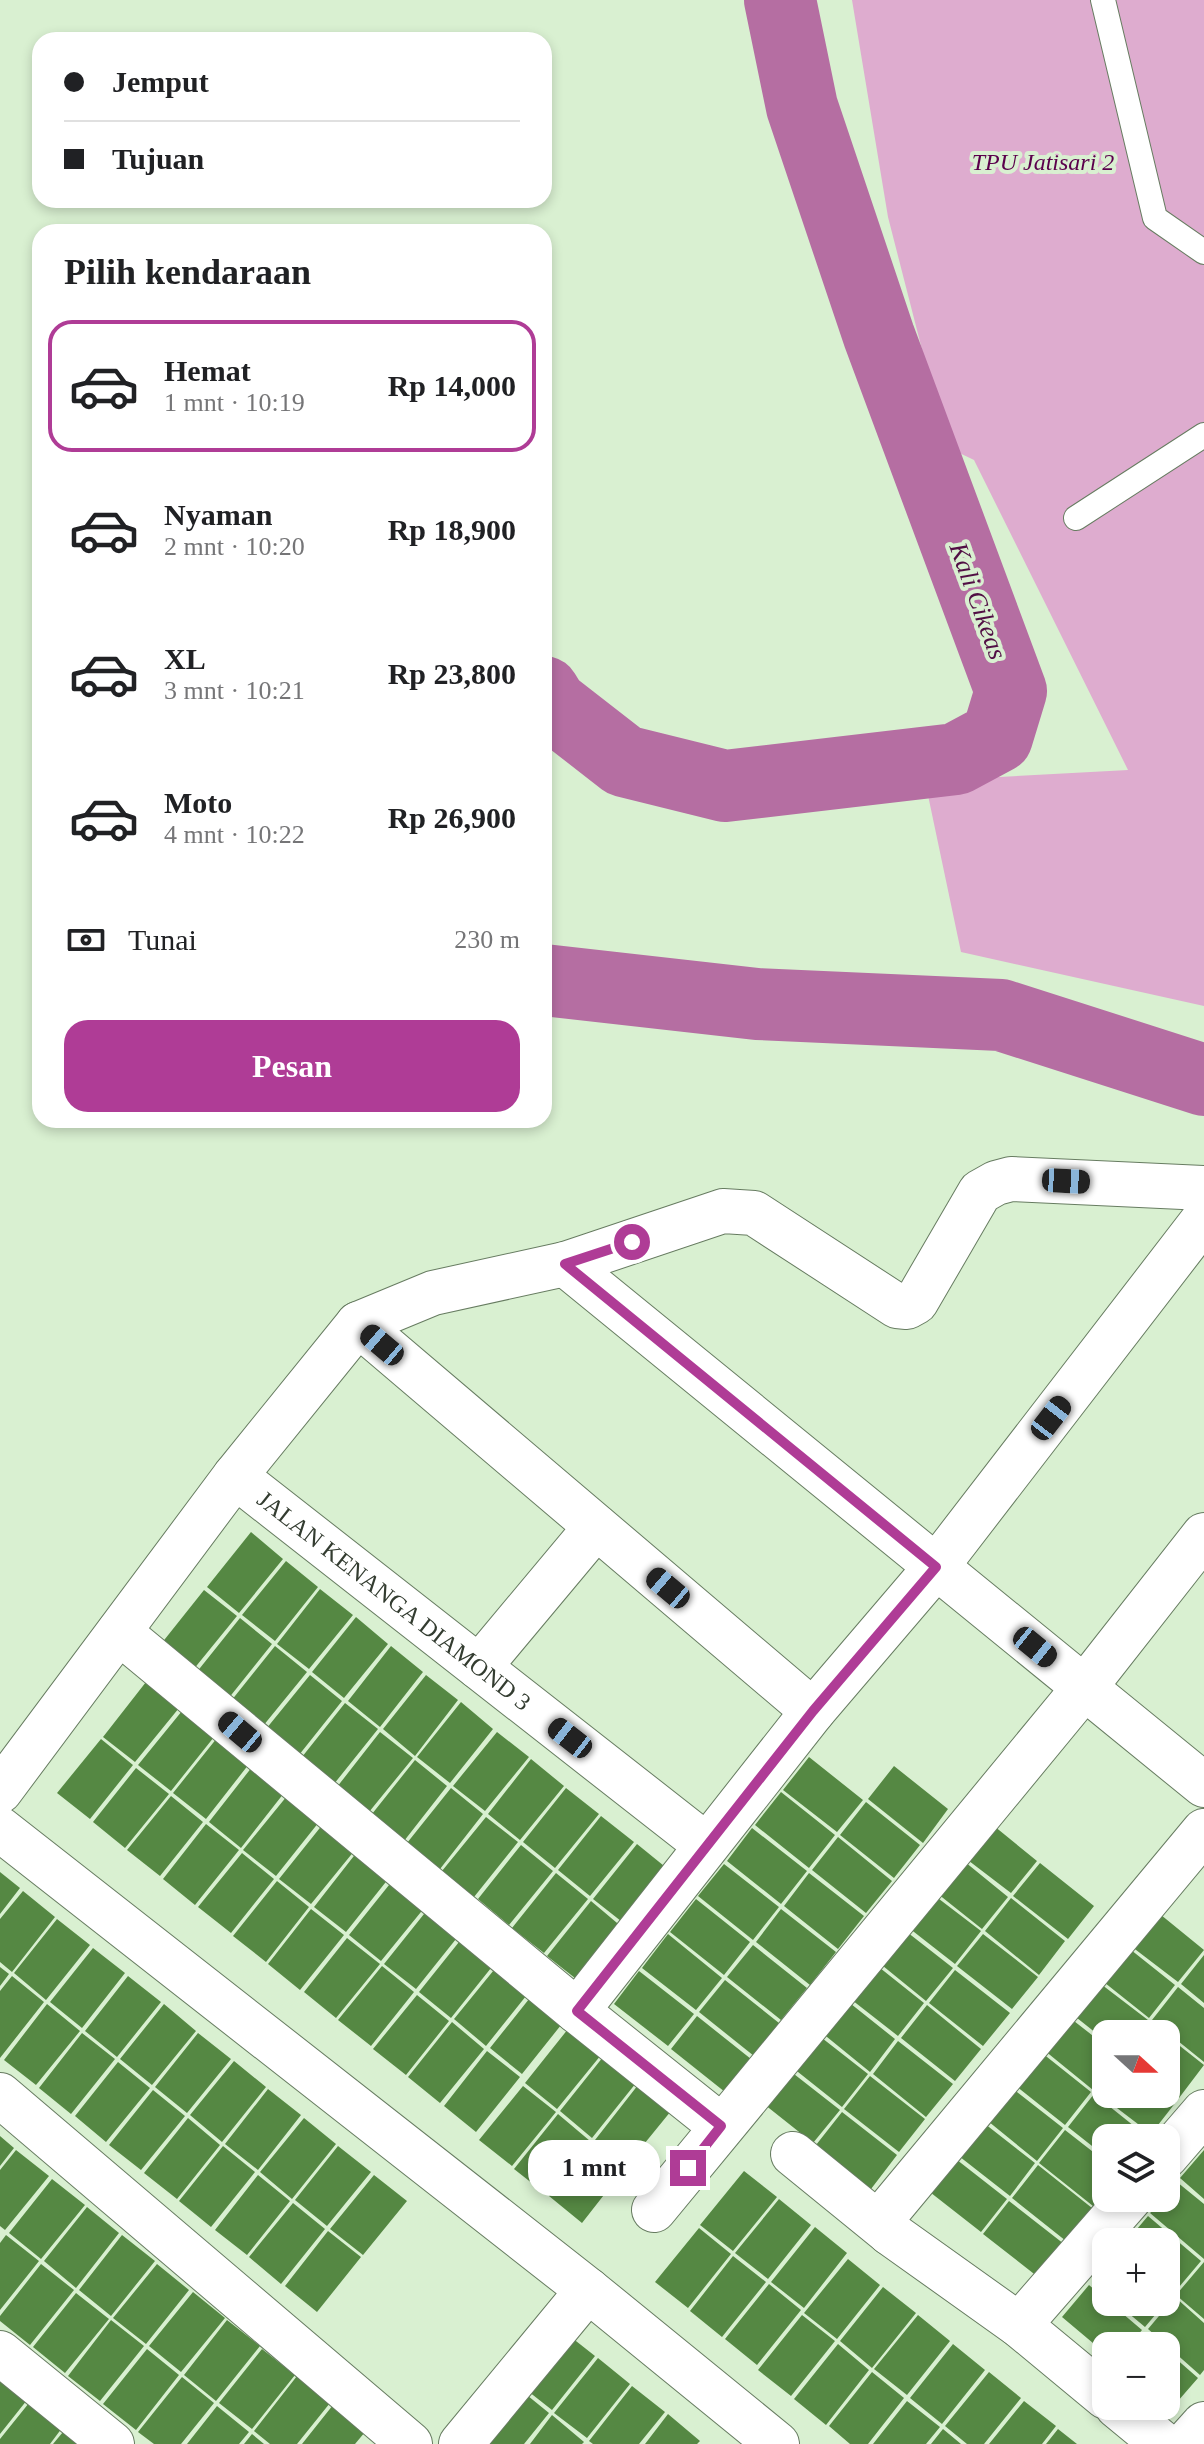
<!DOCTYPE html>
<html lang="id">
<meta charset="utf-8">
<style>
:root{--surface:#fff;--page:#f2f2f2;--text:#202124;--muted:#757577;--line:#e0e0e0;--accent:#af3c96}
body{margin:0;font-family:Georgia,serif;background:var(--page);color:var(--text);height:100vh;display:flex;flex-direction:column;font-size:30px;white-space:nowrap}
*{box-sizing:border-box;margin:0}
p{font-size:26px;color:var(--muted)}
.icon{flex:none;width:44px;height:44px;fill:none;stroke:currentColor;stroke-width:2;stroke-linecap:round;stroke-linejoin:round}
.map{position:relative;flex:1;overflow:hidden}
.drawer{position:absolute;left:32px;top:224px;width:520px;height:904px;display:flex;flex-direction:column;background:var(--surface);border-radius:24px;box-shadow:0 4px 12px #0003}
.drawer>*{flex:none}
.top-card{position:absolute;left:32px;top:32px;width:520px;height:176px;border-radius:24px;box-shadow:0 4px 12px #0003;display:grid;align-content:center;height:176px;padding:0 32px;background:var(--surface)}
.needle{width:52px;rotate:111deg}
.controls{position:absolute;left:1092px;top:2020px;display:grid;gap:16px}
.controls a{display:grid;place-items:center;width:88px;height:88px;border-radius:16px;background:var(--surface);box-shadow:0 4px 12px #0003;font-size:40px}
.end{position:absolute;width:36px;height:36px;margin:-18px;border:10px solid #af3c96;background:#fff;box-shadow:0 0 0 4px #fff}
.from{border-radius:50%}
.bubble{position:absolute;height:56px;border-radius:24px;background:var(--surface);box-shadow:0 4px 12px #0003;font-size:26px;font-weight:800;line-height:56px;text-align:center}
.car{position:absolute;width:24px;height:48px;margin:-24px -12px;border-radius:10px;box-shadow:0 0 6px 2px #0007;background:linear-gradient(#222 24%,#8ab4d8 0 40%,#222 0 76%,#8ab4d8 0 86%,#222 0)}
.top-card b{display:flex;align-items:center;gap:28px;height:76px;font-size:30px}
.top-card b+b{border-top:2px solid var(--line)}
.top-card i{width:20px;height:20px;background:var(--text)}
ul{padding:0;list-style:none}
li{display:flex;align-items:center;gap:24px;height:132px;margin:0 16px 12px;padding:0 16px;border:4px solid transparent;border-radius:24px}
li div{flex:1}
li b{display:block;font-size:30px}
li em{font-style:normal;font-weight:800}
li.current{border-color:var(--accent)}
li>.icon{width:72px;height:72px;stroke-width:1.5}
h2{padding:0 32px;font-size:36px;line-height:96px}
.pay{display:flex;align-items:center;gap:20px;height:88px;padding:0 32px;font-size:30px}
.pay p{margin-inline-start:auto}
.action{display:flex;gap:16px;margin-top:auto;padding:16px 32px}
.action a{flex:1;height:92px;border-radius:24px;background:var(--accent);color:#fff;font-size:32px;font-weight:800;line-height:92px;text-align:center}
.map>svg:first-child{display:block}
.green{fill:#deaccf}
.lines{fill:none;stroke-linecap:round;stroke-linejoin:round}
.river{stroke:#b56ea2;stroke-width:72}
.building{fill:#558843}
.lane-casing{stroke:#677c61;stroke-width:26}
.street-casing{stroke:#677c61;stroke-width:46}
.lane{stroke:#fff;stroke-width:24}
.street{stroke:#fff;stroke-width:44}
.route{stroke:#af3c96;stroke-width:10}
.labels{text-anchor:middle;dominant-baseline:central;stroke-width:8;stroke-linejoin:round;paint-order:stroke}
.park-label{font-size:24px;font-style:italic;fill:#5b004c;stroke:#d9f0d1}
.street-label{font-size:24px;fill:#333c30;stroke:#d9f0d1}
.water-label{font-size:26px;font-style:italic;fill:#510f44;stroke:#d9f0d1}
</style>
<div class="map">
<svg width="1204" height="2444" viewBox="0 0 1204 2444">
<rect width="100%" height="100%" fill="#d9f0d1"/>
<path class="green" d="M852 0H1204V1006L961 952 925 781 1128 770 974 460 947 447 888 217Z"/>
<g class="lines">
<path class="river" d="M544 692 552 705 624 761 725 786 956 759 997 737 1011 691 879 336 802 107 780 0
M544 980 757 1004 1001 1015 1204 1080"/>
</g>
<path class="building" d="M251 1532 283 1559 239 1613 207 1587Z
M286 1561 318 1587 275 1641 242 1615Z
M320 1589 353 1615 309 1669 277 1644Z
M204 1590 237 1616 193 1670 161 1644Z
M356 1617 388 1644 344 1698 312 1672Z
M240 1618 272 1644 228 1699 196 1673Z
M275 1646 307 1672 263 1726 231 1701Z
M391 1646 423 1672 380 1727 348 1701Z
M310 1675 342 1701 299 1755 266 1729Z
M426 1675 458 1700 415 1756 383 1729Z
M146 1682 179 1708 135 1762 103 1737Z
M461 1702 493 1729 450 1783 417 1757Z
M345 1703 378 1729 334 1784 302 1757Z
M182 1711 214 1737 171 1791 138 1765Z
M380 1732 413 1758 369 1812 337 1787Z
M497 1732 529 1757 485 1811 453 1786Z
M217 1738 249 1764 206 1819 173 1793Z
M101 1739 133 1765 90 1819 57 1793Z
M809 1757 863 1800 837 1832 783 1790Z
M531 1759 564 1786 520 1840 488 1814Z
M415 1760 447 1786 404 1841 372 1814Z
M894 1766 948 1809 923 1843 868 1799Z
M252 1767 284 1793 241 1848 209 1822Z
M136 1768 169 1794 125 1848 93 1822Z
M451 1788 483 1814 440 1869 407 1843Z
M566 1788 599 1814 555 1868 523 1842Z
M781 1792 835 1835 809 1868 755 1825Z
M171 1796 203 1822 160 1876 127 1850Z
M287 1796 319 1822 276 1876 243 1850Z
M866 1802 920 1845 894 1878 840 1835Z
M601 1816 634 1842 590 1896 558 1870Z
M486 1817 518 1842 474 1897 442 1871Z
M983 1817 1037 1861 1011 1893 956 1851Z
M206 1824 239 1850 195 1905 163 1879Z
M323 1824 355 1850 311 1904 279 1879Z
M752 1828 807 1871 781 1904 727 1861Z
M838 1837 892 1881 866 1913 812 1870Z
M637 1844 669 1870 626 1925 593 1899Z
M521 1845 553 1871 509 1925 478 1899Z
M357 1852 389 1878 346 1932 314 1907Z
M242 1853 274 1879 231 1933 198 1907Z
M954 1853 1008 1897 982 1929 928 1886Z
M1040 1863 1094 1906 1068 1939 1013 1896Z
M724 1864 779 1907 753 1940 698 1896Z
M0 1872 20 1888 0 1914Z
M556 1873 588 1899 544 1953 512 1928Z
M809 1873 864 1916 838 1949 784 1906Z
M393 1880 425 1907 381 1961 349 1935Z
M277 1881 309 1907 266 1962 233 1936Z
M926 1889 981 1931 955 1964 900 1921Z
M23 1891 55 1917 12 1972 0 1962V1919Z
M1011 1898 1065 1941 1039 1975 985 1931Z
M696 1899 750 1942 724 1975 670 1932Z
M591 1901 623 1928 580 1982 547 1956Z
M1150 1906 1204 1950 1178 1982 1123 1940Z
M311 1909 344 1935 300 1990 268 1964Z
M428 1909 460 1934 416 1989 384 1964Z
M781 1909 836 1952 810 1985 756 1942Z
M57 1919 90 1945 46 2000 14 1973Z
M898 1925 953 1968 926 2001 872 1957Z
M668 1934 722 1978 696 2010 642 1968Z
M983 1934 1038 1977 1012 2009 957 1966Z
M463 1937 495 1963 451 2018 419 1992Z
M347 1938 380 1964 336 2018 304 1992Z
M1121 1942 1175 1985 1149 2018 1095 1975Z
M753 1945 807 1988 781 2020 727 1977Z
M93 1948 125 1973 82 2028 50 2002Z
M1204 1955V2003L1181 1984Z
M870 1960 924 2003 898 2036 843 1993Z
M498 1965 530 1991 486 2046 454 2019Z
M382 1966 414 1992 371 2046 338 2020Z
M0 1967 9 1974 0 1986Z
M955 1970 1010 2013 983 2046 929 2003Z
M639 1971 694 2014 668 2046 614 2004Z
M12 1976 44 2002 0 2058V1991Z
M128 1976 161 2002 117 2057 85 2031Z
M1093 1978 1148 2020 1137 2034H1106V2041L1067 2010Z
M725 1980 779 2023 754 2056 699 2012Z
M1178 1987 1204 2008V2062L1152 2020Z
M533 1994 565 2020 522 2074 490 2048Z
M417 1995 449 2021 406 2075 373 2049Z
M841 1996 895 2039 870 2072 816 2028Z
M47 2004 80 2031 36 2085 4 2060Z
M164 2004 196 2031 152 2085 120 2059Z
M927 2005 981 2049 955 2081 901 2038Z
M1065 2014 1106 2046V2074L1093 2090 1039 2046Z
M697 2016 751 2059 725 2092 671 2049Z
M452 2022 484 2049 440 2103 408 2077Z
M1151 2022 1165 2034H1141Z
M568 2029 601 2055 557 2109 525 2083Z
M813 2031 868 2074 842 2107 788 2064Z
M82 2033 115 2059 71 2114 39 2088Z
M198 2033 231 2059 187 2113 155 2087Z
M1166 2035 1204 2065 1179 2098 1166 2088Z
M898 2041 953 2084 926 2117 873 2074Z
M1037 2049 1091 2092 1065 2125 1011 2082Z
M487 2051 520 2077 476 2132 444 2106Z
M603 2057 636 2083 592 2138 560 2111Z
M234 2061 266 2087 222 2142 190 2115Z
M118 2062 150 2088 106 2142 75 2116Z
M785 2067 840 2110 813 2143 759 2100Z
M870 2076 925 2119 899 2152 844 2109Z
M1106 2079V2094H1166L1176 2102 1151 2134 1096 2092Z
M638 2085 671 2111 627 2165 595 2140Z
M1008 2085 1063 2128 1037 2161 983 2117Z
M523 2086 556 2112 512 2166 479 2140Z
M268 2089 301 2115 258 2170 225 2144Z
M153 2090 185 2116 141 2170 109 2145Z
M1094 2094 1149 2138H1106V2157L1068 2127Z
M842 2112 897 2155 871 2189 816 2145Z
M558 2114 590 2141 547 2195 514 2169Z
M188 2118 220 2145 177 2199 144 2173Z
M304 2118 336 2144 292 2199 260 2172Z
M980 2120 1035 2163 1010 2196 955 2153Z
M1065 2130 1106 2162V2190L1093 2206 1039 2163Z
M0 2136 14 2148 0 2166Z
M593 2142 625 2168 582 2223 549 2196Z
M223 2146 255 2172 211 2227 179 2201Z
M338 2146 371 2172 327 2226 295 2200Z
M16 2150 49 2176 5 2230 0 2226V2170Z
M1204 2150V2199L1180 2178Z
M952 2156 1007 2199 981 2232 926 2189Z
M1038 2165 1092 2208 1066 2241 1012 2198Z
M744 2171 777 2197 733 2251 700 2225Z
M258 2175 290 2201 247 2255 215 2230Z
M374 2175 407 2201 363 2255 330 2229Z
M52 2179 85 2205 41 2259 9 2233Z
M1177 2182 1204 2204V2259L1150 2213 1166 2198Z
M779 2199 811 2225 768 2279 735 2253Z
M1009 2201 1064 2244 1038 2277 983 2234Z
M293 2203 325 2229 281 2284 249 2257Z
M87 2207 119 2233 76 2288 44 2261Z
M1148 2216 1201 2261 1174 2293 1166 2286V2242H1126Z
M815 2227 847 2253 804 2308 771 2282Z
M699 2228 731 2254 688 2308 655 2282Z
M328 2231 361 2257 317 2312 285 2286Z
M6 2235 39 2261 0 2310V2243Z
M122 2235 155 2261 111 2316 79 2290Z
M733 2256 766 2282 722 2337 690 2311Z
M848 2259 880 2285 837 2339 804 2313Z
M1204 2262V2319L1176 2295Z
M41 2264 74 2290 30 2345 0 2321V2316Z
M157 2264 189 2290 146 2344 113 2318Z
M1106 2265V2294L1092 2282Z
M769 2284 801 2310 757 2365 725 2339Z
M1089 2285 1142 2330 1129 2346H1106V2354L1062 2317Z
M883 2287 916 2313 872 2368 840 2341Z
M1166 2290 1172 2295 1145 2327 1115 2302H1166Z
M193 2292 225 2318 181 2372 149 2346Z
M76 2293 109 2319 65 2373 33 2347Z
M1175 2297 1204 2323V2370L1200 2375 1148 2329Z
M802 2315 835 2341 791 2396 758 2370Z
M918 2315 950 2341 907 2395 874 2369Z
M111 2320 144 2346 100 2401 68 2376Z
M227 2320 260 2346 216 2401 184 2375Z
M562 2330 595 2356 552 2410 519 2384Z
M1145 2332 1161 2346H1133Z
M838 2344 869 2370 826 2425 794 2399Z
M953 2344 985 2370 942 2424 910 2398Z
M147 2349 179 2375 136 2430 103 2404Z
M262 2349 295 2375 252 2429 219 2403Z
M1166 2350 1198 2378 1171 2409 1166 2405Z
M598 2358 630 2384 587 2438 554 2413Z
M0 2371 31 2395 0 2434Z
M872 2372 904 2398 868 2444H850L829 2426Z
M989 2372 1021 2398 984 2444H967L945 2426Z
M297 2376 330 2403 297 2444H270L254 2431Z
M182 2377 214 2403 181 2444H154L138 2432Z
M632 2386 665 2412 639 2444H593L589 2441Z
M517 2387 549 2413 524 2444H477Z
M33 2398 65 2424 50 2444H0V2439Z
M907 2401 940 2427 926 2444H873Z
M1024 2401 1056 2426 1042 2444H989Z
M333 2405 365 2432 355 2444H302Z
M217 2406 249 2432 239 2444H187Z
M668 2414 700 2441 697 2444H645Z
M552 2415 584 2442 582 2444H530Z
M68 2426 91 2444H53Z
M943 2429 961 2444H931Z
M1058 2429 1077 2444H1046Z
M252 2434 264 2444H244Z"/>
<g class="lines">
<defs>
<path id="lane" d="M1103 0 1155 218 1204 252
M1076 518 1204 435"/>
<g id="street">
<path d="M565 1264 1204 1785"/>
<path d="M358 1324 813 1711"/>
<path id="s1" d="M235 1476 706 1845"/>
<path d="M119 1632 577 2011 721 2126"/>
<path d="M479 1667 596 1527"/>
<path d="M0 1791 235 1476 358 1324 433 1293 565 1264 723 1211 754 1213 897 1306 907 1307 916 1302 980 1192 996 1183 1011 1179 1204 1188"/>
<path d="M0 1829 588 2290 777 2444"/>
<path d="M577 2011 813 1711 936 1567 1204 1219"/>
<path d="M0 2095 410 2444"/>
<path d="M793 2154 890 2233"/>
<path d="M1166 2156 1204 2112"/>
<path d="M654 2210 1084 1688 1204 1535"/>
<path d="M1019 2325 1130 2198"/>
<path d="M0 2353 112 2444"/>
<path d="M1106 2397 1019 2325 890 2233 886 2223 888 2211 1204 1831"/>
<path d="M1117 2406 1163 2444"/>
<path d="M461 2444 588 2290"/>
<path d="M1186 2444 1204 2424"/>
</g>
</defs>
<use href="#lane" class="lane-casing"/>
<use href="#street" class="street-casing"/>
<use href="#lane" class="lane"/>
<use href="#street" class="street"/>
</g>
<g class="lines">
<path class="route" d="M632 1242 565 1264 936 1567 813 1711 577 2011 721 2126 688 2168"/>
</g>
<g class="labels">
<g class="park-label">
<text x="1043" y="162">TPU Jatisari 2</text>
</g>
<g class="street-label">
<text stroke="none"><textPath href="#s1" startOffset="202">JALAN KENANGA DIAMOND 3</textPath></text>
</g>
<g class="water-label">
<text transform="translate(978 601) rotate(70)">Kali Cikeas</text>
</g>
</g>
</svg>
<div class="controls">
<a><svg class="needle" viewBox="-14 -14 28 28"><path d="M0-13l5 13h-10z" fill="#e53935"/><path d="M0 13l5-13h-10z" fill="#757577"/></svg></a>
<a><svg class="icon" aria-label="layers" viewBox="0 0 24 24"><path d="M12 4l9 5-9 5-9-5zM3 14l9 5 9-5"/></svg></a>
<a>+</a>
<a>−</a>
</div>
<i class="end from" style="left:632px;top:1242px"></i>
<i class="end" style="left:688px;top:2168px"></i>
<div class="bubble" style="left:528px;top:2140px;width:132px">1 mnt</div>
<i class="car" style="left:1066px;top:1181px;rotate:93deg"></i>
<i class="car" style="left:382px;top:1345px;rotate:310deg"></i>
<i class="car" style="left:1051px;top:1418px;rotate:38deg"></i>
<i class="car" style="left:668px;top:1588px;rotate:310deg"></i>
<i class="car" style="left:1035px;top:1647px;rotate:129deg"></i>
<i class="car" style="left:240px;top:1732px;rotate:310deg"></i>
<i class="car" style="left:570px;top:1738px;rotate:308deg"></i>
<div class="top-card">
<b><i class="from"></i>Jemput</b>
<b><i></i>Tujuan</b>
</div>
<section class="drawer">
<h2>Pilih kendaraan</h2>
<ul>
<li class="current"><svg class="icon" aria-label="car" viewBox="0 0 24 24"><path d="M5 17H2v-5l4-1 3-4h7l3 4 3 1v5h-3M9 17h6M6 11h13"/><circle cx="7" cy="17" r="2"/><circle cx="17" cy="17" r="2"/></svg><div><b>Hemat</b><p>1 mnt · 10:19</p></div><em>Rp 14,000</em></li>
<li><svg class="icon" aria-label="car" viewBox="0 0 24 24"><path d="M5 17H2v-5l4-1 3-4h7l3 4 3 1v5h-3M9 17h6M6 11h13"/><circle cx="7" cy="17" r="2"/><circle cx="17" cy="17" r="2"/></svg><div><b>Nyaman</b><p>2 mnt · 10:20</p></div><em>Rp 18,900</em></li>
<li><svg class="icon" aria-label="car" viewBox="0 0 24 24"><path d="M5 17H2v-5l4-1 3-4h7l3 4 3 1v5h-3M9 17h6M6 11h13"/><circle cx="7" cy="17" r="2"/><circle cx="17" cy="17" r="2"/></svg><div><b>XL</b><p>3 mnt · 10:21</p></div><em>Rp 23,800</em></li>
<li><svg class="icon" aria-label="car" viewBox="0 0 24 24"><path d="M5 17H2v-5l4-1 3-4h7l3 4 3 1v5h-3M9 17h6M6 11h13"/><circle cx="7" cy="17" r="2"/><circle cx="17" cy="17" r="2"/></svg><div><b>Moto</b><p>4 mnt · 10:22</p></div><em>Rp 26,900</em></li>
</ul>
<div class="pay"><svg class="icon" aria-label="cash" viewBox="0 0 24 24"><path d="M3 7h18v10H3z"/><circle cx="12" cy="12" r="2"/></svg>Tunai<p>230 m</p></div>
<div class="action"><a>Pesan</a></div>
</section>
</div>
